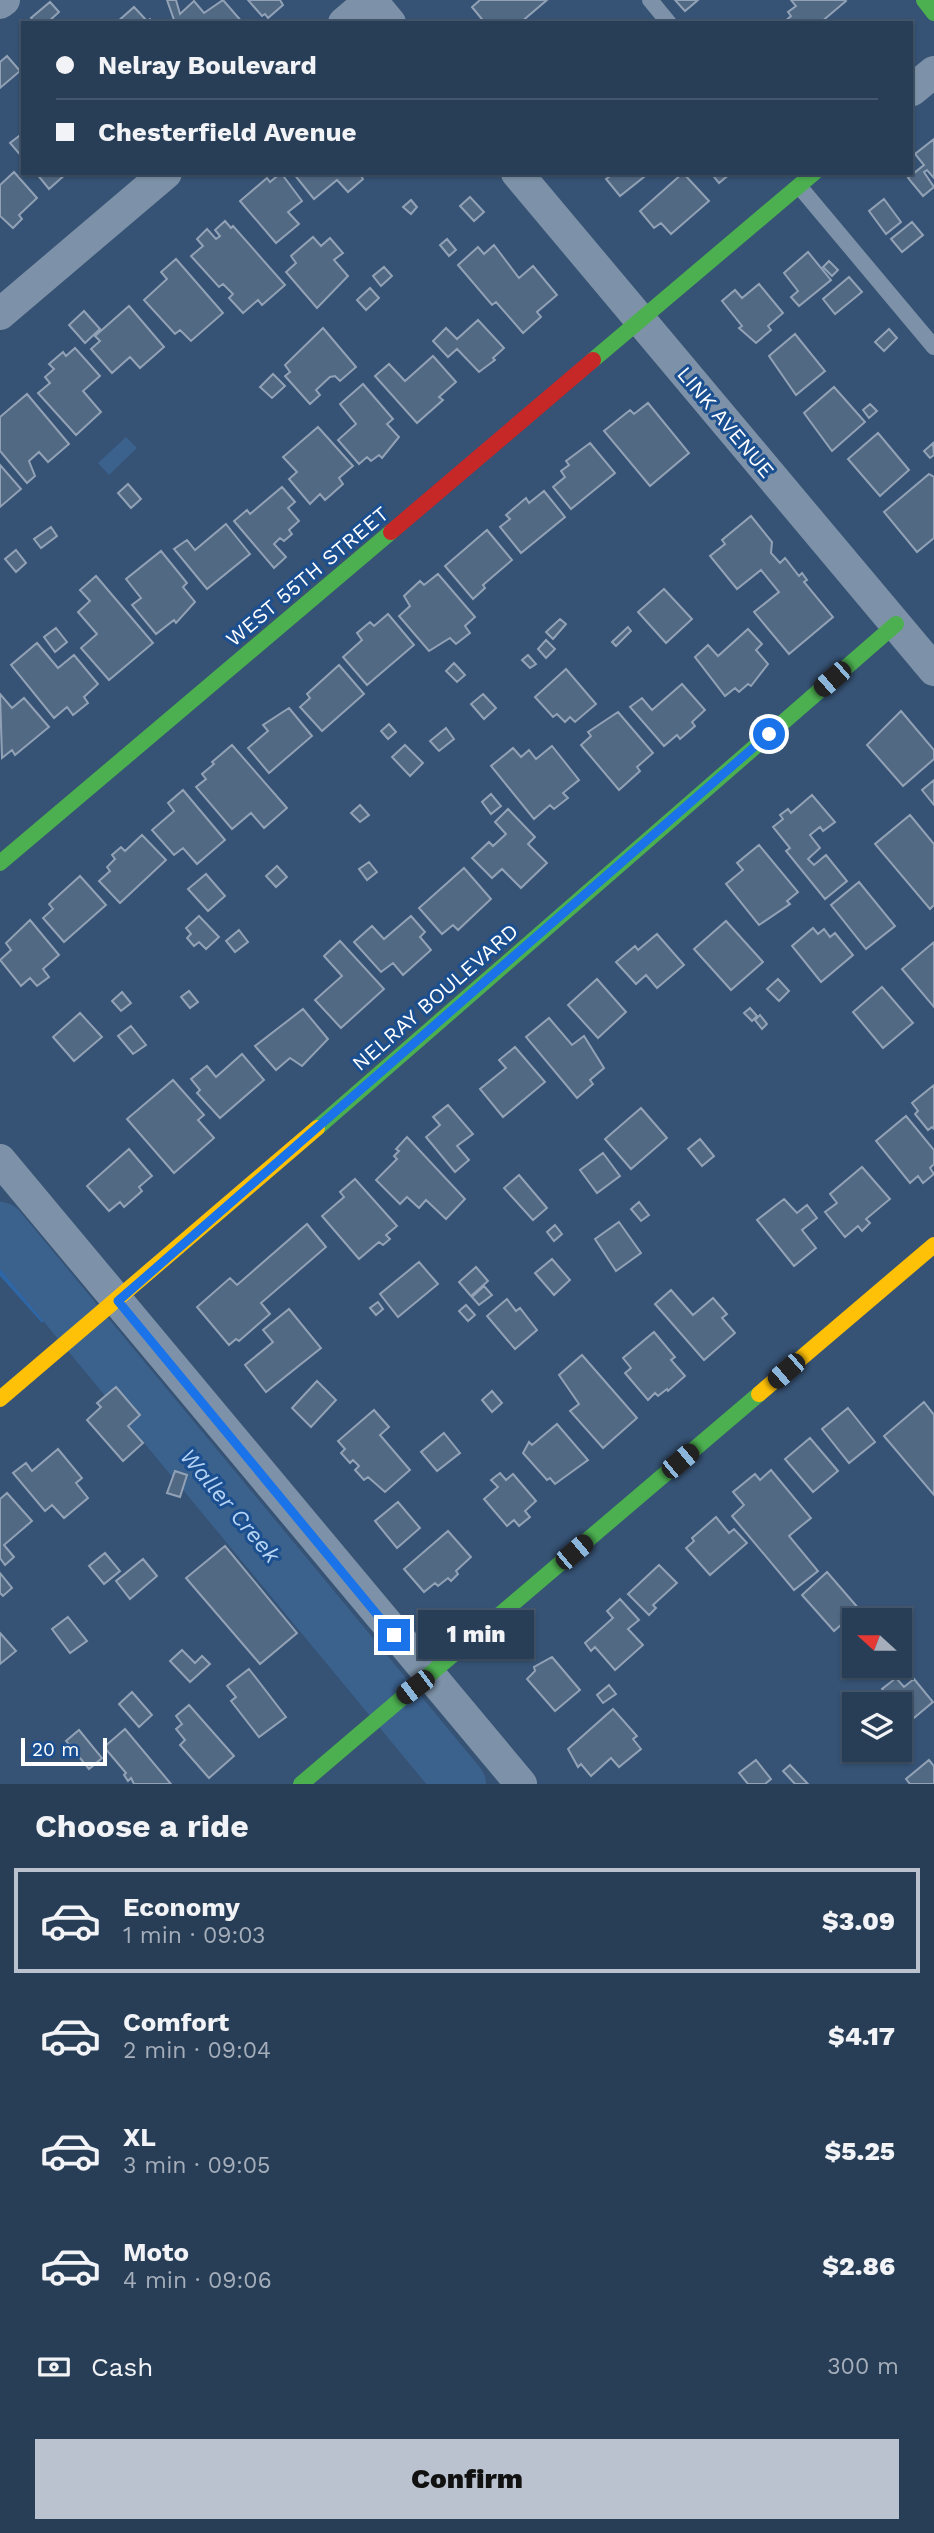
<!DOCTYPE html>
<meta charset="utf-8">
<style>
:root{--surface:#283e57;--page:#30455d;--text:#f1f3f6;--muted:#a5aeba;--line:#44576d;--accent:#b9c2ce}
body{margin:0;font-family:"Work Sans",sans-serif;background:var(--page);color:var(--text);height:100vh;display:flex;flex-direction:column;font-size:26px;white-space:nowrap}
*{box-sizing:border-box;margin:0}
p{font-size:23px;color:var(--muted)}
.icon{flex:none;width:38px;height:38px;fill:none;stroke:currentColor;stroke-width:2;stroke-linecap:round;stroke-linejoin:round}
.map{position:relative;height:1784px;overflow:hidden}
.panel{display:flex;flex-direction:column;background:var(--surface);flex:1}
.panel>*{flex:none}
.guide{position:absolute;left:21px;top:21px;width:892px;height:154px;border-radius:0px;box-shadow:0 2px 5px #0004,0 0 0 2px var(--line);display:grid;align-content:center;height:154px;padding:0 35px;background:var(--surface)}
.needle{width:46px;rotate:291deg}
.tools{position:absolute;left:842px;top:1608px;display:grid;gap:14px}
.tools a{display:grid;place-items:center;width:70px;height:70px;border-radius:0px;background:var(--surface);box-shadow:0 2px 5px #0004,0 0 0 2px var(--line);font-size:35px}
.scale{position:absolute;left:21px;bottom:18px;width:86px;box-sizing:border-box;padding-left:7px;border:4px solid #fff;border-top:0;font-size:19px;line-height:24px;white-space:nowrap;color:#fff;-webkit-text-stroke:5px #1b4f8f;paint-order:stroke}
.end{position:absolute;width:32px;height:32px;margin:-16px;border:9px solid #1a73e8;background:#fff;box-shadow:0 0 0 4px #fff}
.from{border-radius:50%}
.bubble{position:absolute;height:49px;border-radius:0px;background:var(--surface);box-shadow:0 2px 5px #0004,0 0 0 2px var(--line);font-size:23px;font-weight:800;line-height:49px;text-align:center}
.car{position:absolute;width:21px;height:42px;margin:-21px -10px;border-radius:9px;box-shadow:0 0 5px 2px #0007;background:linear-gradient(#222 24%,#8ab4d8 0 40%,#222 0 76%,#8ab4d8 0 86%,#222 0)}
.guide b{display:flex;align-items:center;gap:24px;height:66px;font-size:26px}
.guide b+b{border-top:2px solid var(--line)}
.guide i{width:18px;height:18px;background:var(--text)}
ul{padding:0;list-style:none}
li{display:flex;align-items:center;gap:21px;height:105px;margin:0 14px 10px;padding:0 21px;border:4px solid transparent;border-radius:0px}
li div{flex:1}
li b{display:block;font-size:26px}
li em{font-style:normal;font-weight:800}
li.current{border-color:var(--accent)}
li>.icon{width:63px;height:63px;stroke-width:1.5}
h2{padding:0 35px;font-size:32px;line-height:84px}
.pay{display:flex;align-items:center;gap:18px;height:77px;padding:0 35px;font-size:26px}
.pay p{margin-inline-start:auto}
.button{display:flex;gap:14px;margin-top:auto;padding:14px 35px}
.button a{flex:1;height:80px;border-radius:0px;background:var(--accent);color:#111;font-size:28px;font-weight:800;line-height:80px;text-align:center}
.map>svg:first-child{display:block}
.green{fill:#2f66a5}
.water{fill:#3b618d}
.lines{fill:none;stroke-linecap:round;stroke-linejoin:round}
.river{stroke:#3b618d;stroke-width:52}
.building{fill:#526984;stroke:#92a2b6;stroke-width:2}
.lane{stroke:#7d92a8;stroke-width:16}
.street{stroke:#7d92a8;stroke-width:32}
.fast{stroke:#4caf50;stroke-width:16}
.slow{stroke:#ffc107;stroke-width:16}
.jam{stroke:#c62828;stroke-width:16}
.route{stroke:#1a73e8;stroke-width:9}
.labels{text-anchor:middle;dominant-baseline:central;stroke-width:6;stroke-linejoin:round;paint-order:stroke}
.street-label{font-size:21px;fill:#fff;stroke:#1b4f8f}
.water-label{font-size:23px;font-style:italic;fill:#b5d3f5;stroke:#1b4f8f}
</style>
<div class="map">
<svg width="934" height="1784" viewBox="0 0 934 1784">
<rect width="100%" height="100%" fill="#365274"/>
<path class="green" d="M0 1201 77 1293 42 1323 0 1276Z"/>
<path class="water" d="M126 437 137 448 109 475 98 463Z"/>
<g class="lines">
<path class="river" d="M0 1228 460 1784"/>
</g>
<path class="building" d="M167 0H176L180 14 194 1 204 13 223 0 243 23H170L174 20Z
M248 0H280L283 5 268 18 265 14 262 16Z
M480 0H547L520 23H485L472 7Z
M675 0H698L685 11Z
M791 0H845L846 1 820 23H783L791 16 788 12 796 6Z
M50 2 59 12 47 23H35L31 18Z
M134 7 147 21 150 19 153 23H116Z
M7 56 20 71 0 88V62Z
M23 133V158L10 143Z
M934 139V178L927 170 924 172 934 187 923 196 908 178 924 165 915 154Z
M14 172 37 198 19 215 22 219 13 228 0 216V185Z
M36 173H67L49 189Z
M281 173 302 201 288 212 299 224 276 243 240 201 267 178 270 182Z
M293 173H359L363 179 348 192 337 180 314 199Z
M606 173H649L620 196 606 179 609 177Z
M683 173 709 201 671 234 661 223 654 228 640 211Z
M711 173H731L719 183Z
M470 197 484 212 474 221 460 206Z
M884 199 901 222 886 234 869 211Z
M411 200 417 207 411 214 403 207Z
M225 221 231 228 233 226 285 285 262 305 258 300 243 313 229 298 233 294 223 284 219 287 191 256 203 246 197 239 207 229 216 239 220 236 215 230Z
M912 222 923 235 902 252 891 239Z
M313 237 321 246 330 238 343 253 334 260 348 276 317 308 286 272 296 263 291 256Z
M447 239 456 250 449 256 440 245Z
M494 245 519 278 533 266 557 295 537 312 541 317 523 333 496 302 492 305 458 265 478 247 484 254Z
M808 252 831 280 799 306 791 297 798 291 784 273Z
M176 259 223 313 191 341 180 330 175 334 144 300 167 279 161 272Z
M829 261 838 270 832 276 823 267Z
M384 267 392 276 381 286 373 276Z
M849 277 862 292 835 314 823 299Z
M759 284 783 313 768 326 771 330 756 343 739 328 742 326 722 301 735 290 742 298Z
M370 288 379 298 366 310 357 300Z
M129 306 164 347 140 368 130 357 112 373 91 349 100 341 95 336Z
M84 311 100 329 85 343 69 325Z
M478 320 504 348 493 358 495 360 479 372 457 349 448 357 433 341 446 328 457 339Z
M323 328 356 367 340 381 335 376 330 377 316 390 320 395 310 404 285 376 290 372 285 365Z
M889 329 897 338 884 351 875 342Z
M795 334 825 371 796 395 769 356Z
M75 348 100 376 83 391 101 412 76 435 38 393 50 383 45 377 54 369 49 364 63 352 66 356Z
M433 356 456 382 439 397 443 400 417 423 375 376 389 364 405 381Z
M273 374 285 386 272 398 260 387Z
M363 384 393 419 387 424 399 437 382 458 379 455 371 461 367 457 359 464 338 440 356 424 340 404Z
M834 387 865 422 832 451 804 413Z
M27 394 69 444 48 462 39 452 29 461 35 476 27 483 0 451V417Z
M648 403 689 453 650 486 604 431 630 410 634 414Z
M870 404 877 411 869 418 863 410Z
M318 427 353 466 339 478 343 484 325 500 320 494 310 504 289 479 297 472 283 457Z
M878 433 909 470 880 496 848 459Z
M590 443 615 473 571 509 553 487 565 477 561 471 569 465 566 461Z
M933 443 934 455 930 458 924 451Z
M0 465 21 489 0 507Z
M929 474 934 477V538L917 552 884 512Z
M128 484 141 499 131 508 118 493Z
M282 487 295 502 288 508 299 521 289 530 292 534 284 541 280 538 274 544 286 557 274 568 234 521 247 510 250 514Z
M544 491 565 517 521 553 500 527 510 519 506 515 526 498 529 503Z
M751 516 772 542 771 553 780 563 785 558 799 576 802 573 807 580 804 582 833 617 789 654 754 612 779 592 761 570 737 589 710 556 725 544 722 540Z
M226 524 250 554 207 589 174 549 187 540 195 550Z
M51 527 57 536 41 548 34 539Z
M487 530 512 560 483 585 485 588 473 599 445 566Z
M16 550 26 563 16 572 5 559Z
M161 551 187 583 183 587 195 602 176 623 174 620 156 634 132 605 141 598 126 579Z
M438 574 475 617 465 626 470 633 456 644 450 638 429 651 399 616 410 606 404 596 420 581 424 585Z
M96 576 153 643 109 680 81 648 97 634 78 612 90 601 80 590Z
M664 589 692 619 666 643 638 612Z
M388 614 414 645 367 685 343 657 362 640 357 633 370 622 374 626Z
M560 619 566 624 553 639 546 632Z
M628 627 631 631 616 646 612 642Z
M56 628 67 642 55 652 44 637Z
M748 629 762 644 756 650 768 664 751 686 748 684 739 692 735 688 725 696 695 657 708 645 718 656Z
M546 640 555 649 546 658 538 649Z
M37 643 58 668 74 655 98 684 84 697 88 703 73 715 67 707 54 718 11 665Z
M528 655 536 664 530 668 522 660Z
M454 663 465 675 457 682 446 671Z
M339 665 364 694 322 731 300 707 310 698 307 694Z
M566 669 596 704 575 722 570 717 565 722 557 714 553 717 535 697Z
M682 684 705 710 692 722 695 726 680 739 677 735 664 746 630 707 642 698 652 710Z
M0 694 12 708 24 698 49 727 15 755 12 750 2 758Z
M483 694 496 708 484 719 471 704Z
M289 708 312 736 269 773 248 748 268 731 263 725Z
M901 711 934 750V759L903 786 867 745Z
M618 712 653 753 637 767 640 771 619 790 581 745 591 736 588 732Z
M389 724 396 732 388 739 381 731Z
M446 728 454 739 439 751 430 741Z
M232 745 287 808 264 828 251 813 232 829 196 787 206 779 202 774 214 764 212 762Z
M405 745 423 763 410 776 392 757Z
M552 746 579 780 563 793 568 798 554 809 550 805 534 819 491 766 513 748 521 757 529 750 536 759Z
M934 780V805L922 790Z
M183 790 225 840 197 864 183 848 174 855 152 830 174 811 168 803Z
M491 794 501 806 491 814 482 802Z
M812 795 835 822 823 831 820 827 810 835 820 848 808 859 814 865 826 855 847 881 825 899 786 851 790 848 773 827 783 819 780 815 788 809 791 813Z
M360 805 369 815 360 822 351 813Z
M508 809 535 837 528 844 547 863 521 888 502 869 492 878 472 858 489 842 493 846 506 834 495 822Z
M910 815 934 844V905L930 909 875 844Z
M142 835 166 860 120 903 99 881 110 871 107 867 115 859 112 855 121 847 125 851Z
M759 845 798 892 787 901 790 904 759 925 726 884 743 870 737 863Z
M369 862 377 872 367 880 359 869Z
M277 866 287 877 276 887 266 876Z
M464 868 491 899 458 930 453 925 442 934 419 908Z
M206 874 225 896 208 911 188 889Z
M80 876 106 905 64 942 43 918 53 909 49 904Z
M859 882 895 926 866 949 831 905Z
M199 916 219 937 206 949 199 942 194 946 187 938 191 934 186 928Z
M411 916 425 932 420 937 431 950 403 975 393 963 381 972 354 942 372 926 384 939Z
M30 920 59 955 43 969 49 977 37 986 30 978 21 986 0 960 11 950 6 943Z
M726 921 763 962 731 990 694 949Z
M813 928 818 934 824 929 830 937 835 933 853 955 821 982 792 946Z
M239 930 248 942 235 952 226 941Z
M657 934 684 965 657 988 646 975 636 984 616 962 635 946 638 950Z
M340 941 384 989 341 1028 315 1000 342 976 324 956Z
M934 942V1007L902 969Z
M597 979 626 1012 598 1038 568 1005Z
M778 979 789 991 779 1001 767 989Z
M882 987 913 1023 883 1048 853 1012Z
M189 991 198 1002 190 1008 181 997Z
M122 992 131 1003 121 1011 112 1001Z
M750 1008 757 1016 752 1021 744 1013Z
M303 1009 328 1039 302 1066 290 1058 276 1070 255 1046Z
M80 1013 102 1037 74 1061 53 1037Z
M760 1015 767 1024 762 1029 755 1020Z
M549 1018 572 1045 584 1036 604 1068 590 1080 593 1084 577 1098 526 1037Z
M131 1026 146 1045 133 1054 118 1036Z
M515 1047 545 1082 503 1117 480 1089 506 1068 499 1060Z
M242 1054 264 1080 220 1118 197 1093 200 1090 191 1079 207 1066 216 1077Z
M173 1080 204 1115 198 1120 214 1138 174 1173 127 1119Z
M934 1085V1129L932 1127 928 1130 915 1114 918 1111 912 1103Z
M448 1105 473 1134 457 1146 469 1160 455 1172 426 1137 440 1125 433 1117Z
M641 1108 667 1138 631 1169 605 1139Z
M906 1116 934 1150V1164L930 1168 934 1174 923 1183 918 1176 910 1183 876 1141Z
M407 1137 465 1199 446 1219 426 1200 419 1208 407 1197 400 1204 376 1180 397 1159 394 1156 399 1151 396 1149Z
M700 1139 714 1156 702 1166 688 1149Z
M129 1149 152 1176 139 1187 142 1191 124 1207 120 1202 109 1211 87 1186Z
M603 1153 620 1176 597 1193 580 1170Z
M862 1167 890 1199 866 1219 870 1223 862 1231 858 1226 845 1237 825 1212 837 1203 830 1194Z
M519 1175 547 1208 533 1220 504 1188Z
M355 1179 397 1226 386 1235 390 1239 383 1245 379 1242 359 1259 322 1216 344 1197 340 1192Z
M784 1199 797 1213 807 1205 817 1218 802 1230 816 1248 794 1266 757 1220Z
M639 1202 649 1215 641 1221 631 1209Z
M619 1222 641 1253 616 1271 595 1239Z
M307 1224 326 1247 261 1303 270 1314 239 1341 236 1339 229 1345 197 1307 230 1278 237 1285Z
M555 1225 562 1234 554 1241 547 1232Z
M552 1259 570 1280 554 1295 535 1273Z
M419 1262 438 1284 398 1317 380 1294Z
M476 1267 488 1281 471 1296 459 1282Z
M484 1286 492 1295 479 1305 472 1297Z
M671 1290 693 1315 713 1298 727 1314 722 1318 735 1333 704 1360 655 1304Z
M507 1299 516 1311 520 1308 537 1330 515 1349 487 1316Z
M378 1302 383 1309 376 1315 370 1308Z
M466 1305 475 1315 468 1321 459 1311Z
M289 1309 321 1348 266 1392 245 1365 273 1342 263 1330Z
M654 1332 675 1357 671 1360 685 1376 668 1391 667 1389 658 1396 655 1393 648 1400 625 1373 631 1368 623 1358Z
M582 1355 637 1418 603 1448 570 1411 579 1404 559 1375Z
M317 1381 336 1400 311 1427 292 1408Z
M116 1387 140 1415 128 1426 143 1443 123 1461 87 1420 101 1407 97 1403Z
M492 1391 502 1403 492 1412 482 1400Z
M924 1402 934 1415V1495L884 1436Z
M848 1408 875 1442 849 1463 822 1429Z
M374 1410 389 1427 380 1435 410 1470 385 1492 368 1477 364 1480 355 1470 359 1466 353 1460 350 1463 341 1453 345 1449 338 1441Z
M557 1424 588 1460 555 1484 550 1478 547 1480 523 1453 529 1442 532 1445Z
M444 1433 460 1453 437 1471 421 1452Z
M810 1438 838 1471 813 1492 785 1459Z
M58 1449 82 1478 76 1483 88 1498 64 1518 52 1505 45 1511 13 1473 26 1463 32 1471Z
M771 1470 811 1518 789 1536 818 1571 794 1590 732 1516 744 1505 733 1492 755 1474 760 1480Z
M175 1471 187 1475 180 1497 167 1493Z
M500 1473 506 1480 513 1474 536 1501 525 1511 530 1517 519 1526 514 1520 507 1526 484 1499 498 1487 491 1480Z
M7 1493 32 1521 4 1545 14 1557 5 1565 0 1558V1499Z
M398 1502 420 1528 397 1548 375 1521Z
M716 1517 729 1533 734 1529 747 1543 710 1575 686 1548 694 1541 692 1538Z
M448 1531 471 1557 456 1571 458 1574 451 1581 448 1578 438 1586 435 1583 424 1592 404 1569Z
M225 1546 297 1633 260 1664 186 1578Z
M105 1553 120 1571 104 1584 89 1566Z
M143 1559 157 1576 130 1599 116 1581Z
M659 1565 677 1583 653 1605 656 1608 649 1615 628 1594Z
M827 1572 859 1609 834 1631 802 1595Z
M0 1573 12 1588 3 1596 0 1593Z
M620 1599 639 1620 628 1629 643 1645 615 1670 595 1647 591 1651 585 1643 613 1618 607 1611Z
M68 1617 87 1641 70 1653 52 1629Z
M0 1633 16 1651 0 1664Z
M182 1650 195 1663 202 1656 210 1664 190 1682 170 1661Z
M552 1657 580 1690 555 1711 527 1679 535 1671 534 1667Z
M249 1669 286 1717 259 1737 231 1701 236 1697 227 1686Z
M896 1678 904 1687 914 1679 933 1702 909 1722 900 1710V1704H895L882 1689Z
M609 1685 616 1694 603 1703 597 1695Z
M132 1692 152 1715 139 1727 119 1704Z
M189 1705 234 1756 209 1778 180 1745 185 1740 176 1729 182 1724 176 1716Z
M613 1709 637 1736 633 1739 641 1749 619 1767 611 1758 591 1776 581 1764 578 1767 568 1749Z
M125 1729 171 1784H134L131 1778 128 1781 124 1775 126 1773 104 1747Z
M79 1730 102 1758 89 1769 66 1741Z
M756 1760 771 1779 765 1784H748L739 1773Z
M929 1760 934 1766V1784H910L906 1779Z
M790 1765 808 1784H795L783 1771Z"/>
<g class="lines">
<path class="lane" d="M650 0 669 23
M799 186 934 347"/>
<path class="street" d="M371 0 390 23
M0 3 4 0
M344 23 371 0
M912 90 934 72
M517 173 934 670
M0 314 166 173
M0 1160 521 1784"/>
<path class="fast" d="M924 0 934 13
M593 360 814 173
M0 863 391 532
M317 1128 896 624
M301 1784 759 1394"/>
<path class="slow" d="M759 1394 934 1245
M0 1399 317 1128"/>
<path class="jam" d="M391 532 593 360"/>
</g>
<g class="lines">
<path class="route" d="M394 1635 118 1301 769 734"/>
</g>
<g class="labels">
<g class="street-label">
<text transform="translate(726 422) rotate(50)">LINK AVENUE</text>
<text transform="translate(307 576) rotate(-40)">WEST 55TH STREET</text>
<text transform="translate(435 997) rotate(-41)">NELRAY BOULEVARD</text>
</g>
<g class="water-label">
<text transform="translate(230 1506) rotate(50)">Waller Creek</text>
</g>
</g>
</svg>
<div class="tools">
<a><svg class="needle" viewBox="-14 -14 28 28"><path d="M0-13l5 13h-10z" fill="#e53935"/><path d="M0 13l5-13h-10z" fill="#a5aeba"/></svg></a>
<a><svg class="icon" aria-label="layers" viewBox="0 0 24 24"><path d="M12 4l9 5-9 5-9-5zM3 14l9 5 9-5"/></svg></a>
</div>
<div class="scale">20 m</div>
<i class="end from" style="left:769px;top:734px"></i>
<i class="end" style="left:394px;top:1635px"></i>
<div class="bubble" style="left:418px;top:1610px;width:116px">1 min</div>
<i class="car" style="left:832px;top:679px;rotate:229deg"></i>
<i class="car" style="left:786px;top:1371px;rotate:229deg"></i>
<i class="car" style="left:680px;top:1461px;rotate:50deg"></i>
<i class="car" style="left:574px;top:1552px;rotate:50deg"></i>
<i class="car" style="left:415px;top:1687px;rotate:233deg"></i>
<div class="guide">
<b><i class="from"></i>Nelray Boulevard</b>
<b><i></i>Chesterfield Avenue</b>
</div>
</div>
<section class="panel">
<h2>Choose a ride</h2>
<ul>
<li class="current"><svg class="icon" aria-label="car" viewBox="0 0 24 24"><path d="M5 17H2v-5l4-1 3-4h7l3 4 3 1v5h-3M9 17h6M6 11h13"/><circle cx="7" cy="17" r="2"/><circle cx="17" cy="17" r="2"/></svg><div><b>Economy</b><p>1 min · 09:03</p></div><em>$3.09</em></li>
<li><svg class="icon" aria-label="car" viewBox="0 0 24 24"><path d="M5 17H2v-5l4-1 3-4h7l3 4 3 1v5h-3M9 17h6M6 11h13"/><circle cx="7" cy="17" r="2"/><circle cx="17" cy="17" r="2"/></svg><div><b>Comfort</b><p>2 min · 09:04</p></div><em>$4.17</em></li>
<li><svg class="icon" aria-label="car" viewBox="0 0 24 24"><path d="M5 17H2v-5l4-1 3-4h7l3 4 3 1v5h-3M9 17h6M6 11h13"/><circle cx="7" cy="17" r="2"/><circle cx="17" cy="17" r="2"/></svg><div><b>XL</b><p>3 min · 09:05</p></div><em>$5.25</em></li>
<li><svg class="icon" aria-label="car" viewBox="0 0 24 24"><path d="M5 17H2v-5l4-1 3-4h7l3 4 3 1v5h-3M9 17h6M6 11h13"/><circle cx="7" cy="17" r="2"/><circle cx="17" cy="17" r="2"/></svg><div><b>Moto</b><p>4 min · 09:06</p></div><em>$2.86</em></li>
</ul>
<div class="pay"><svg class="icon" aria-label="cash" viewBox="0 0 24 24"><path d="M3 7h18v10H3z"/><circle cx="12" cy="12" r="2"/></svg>Cash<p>300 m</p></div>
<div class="button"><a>Confirm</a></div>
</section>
